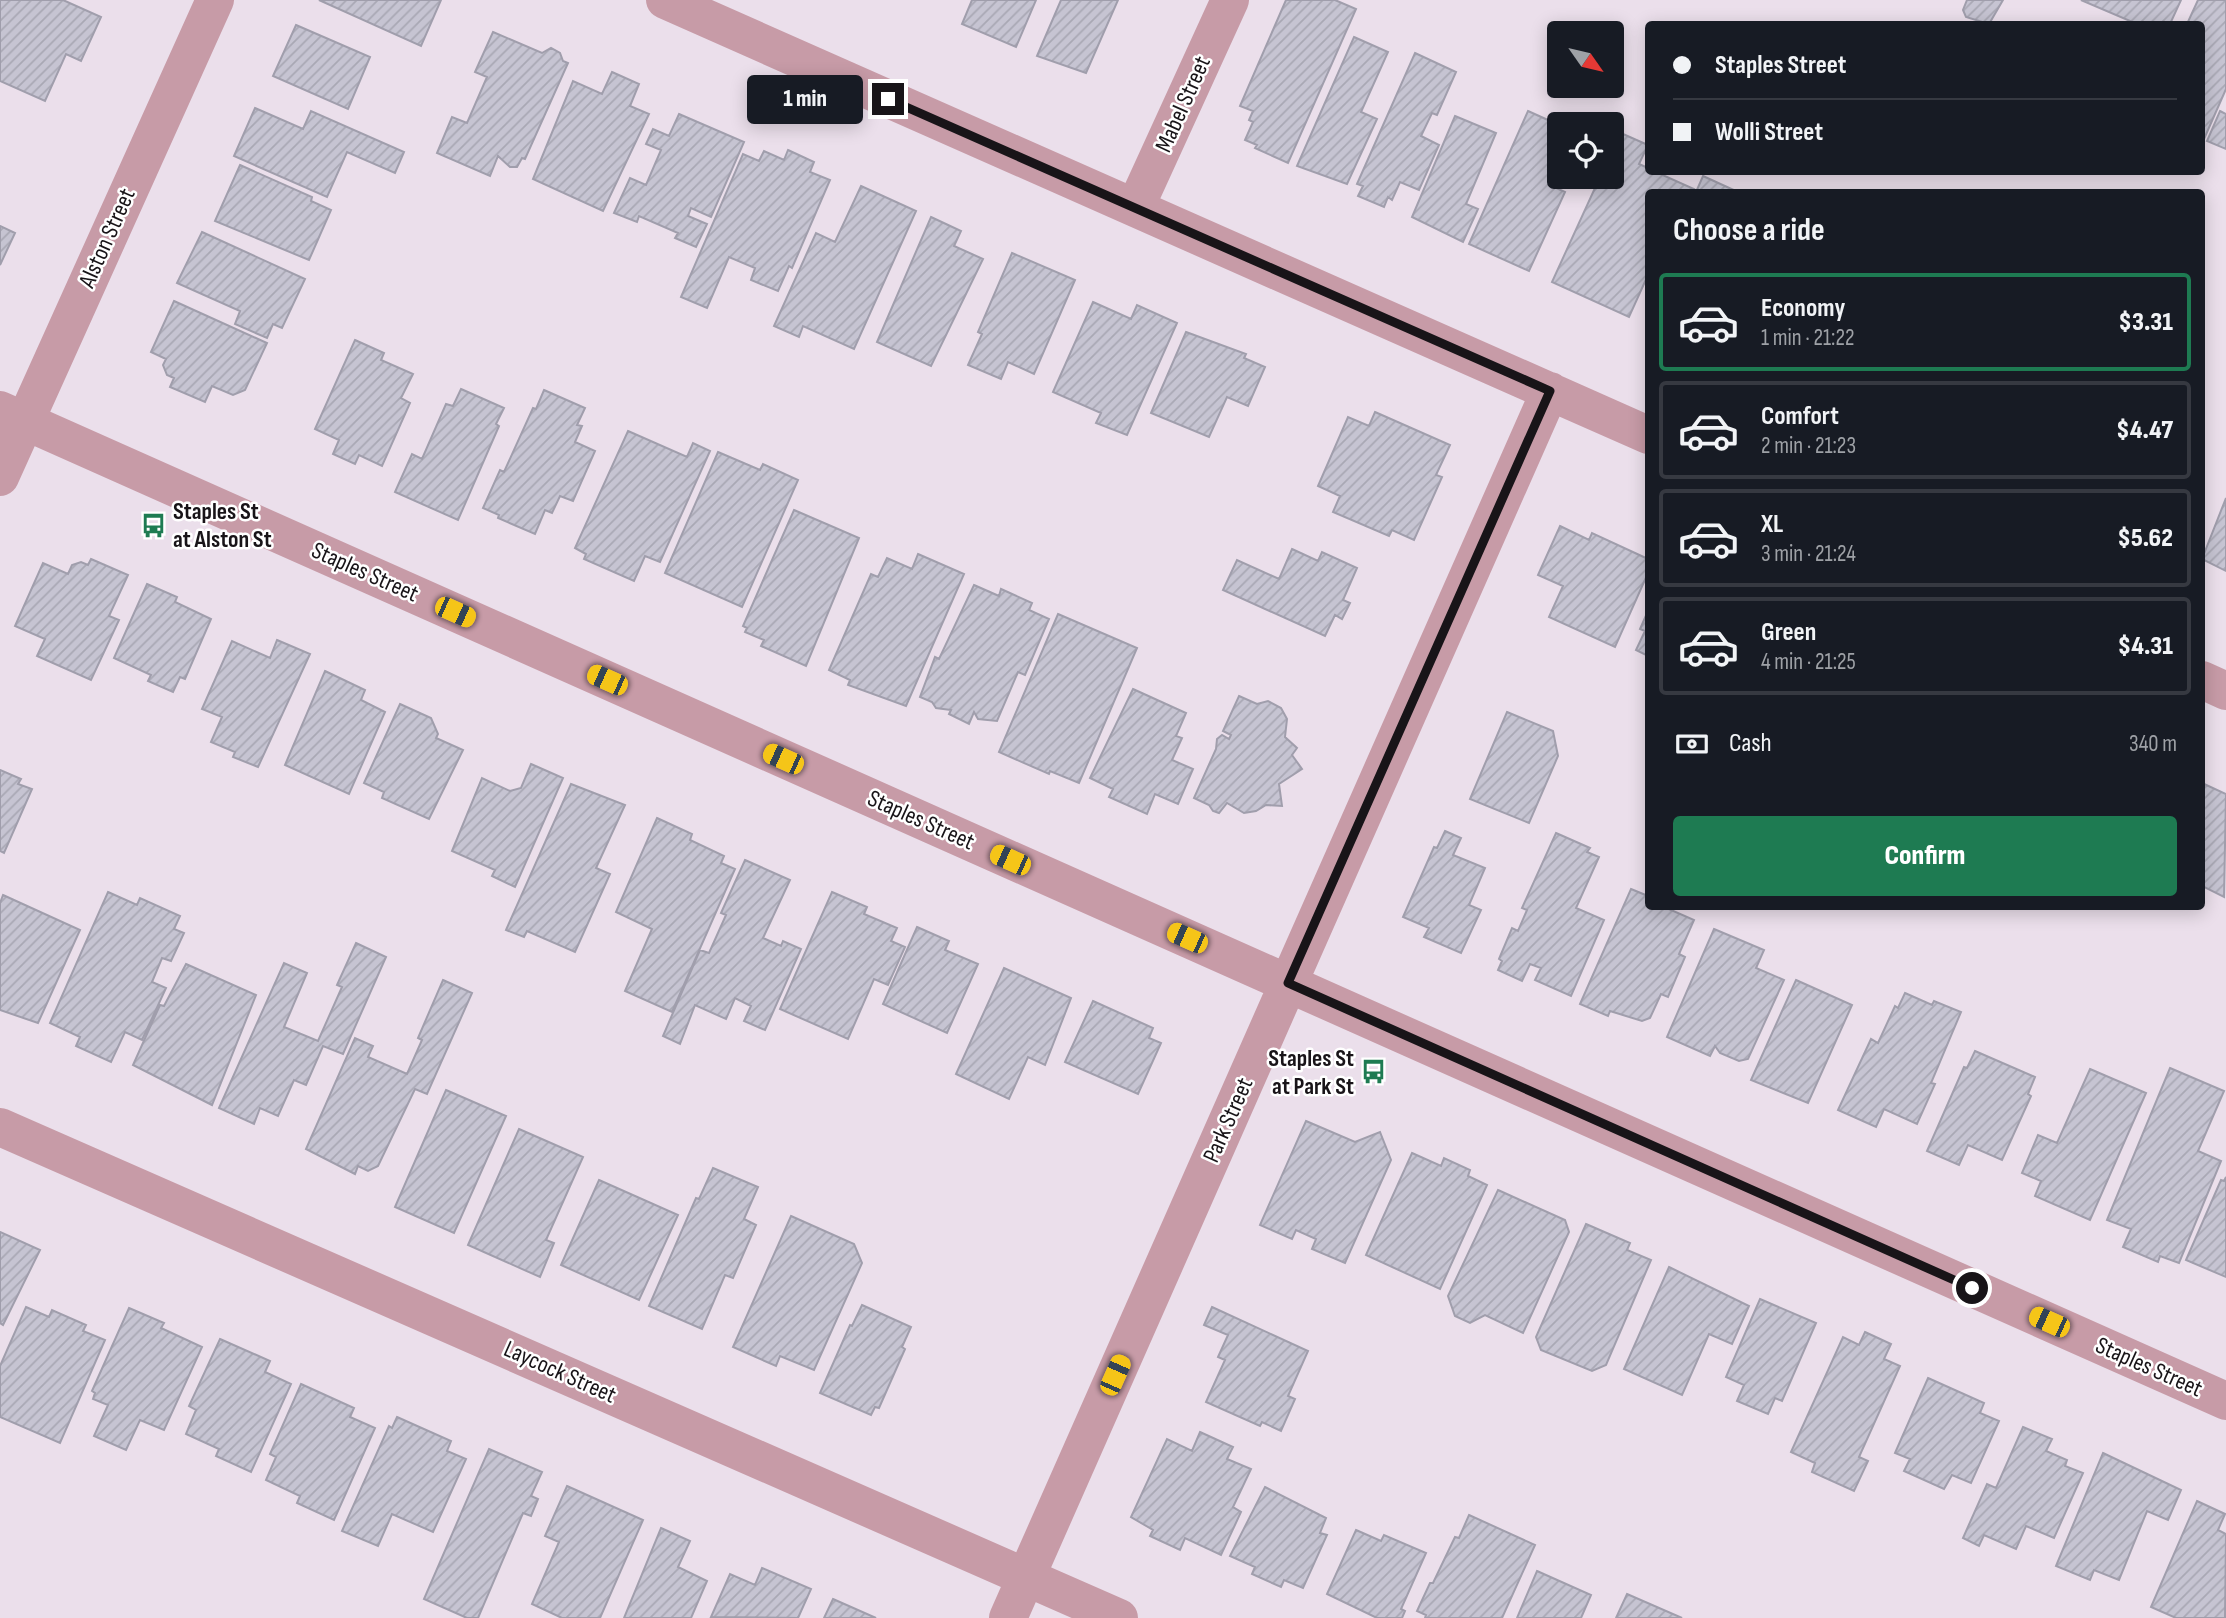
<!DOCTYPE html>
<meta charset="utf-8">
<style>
:root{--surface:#171b24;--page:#20242c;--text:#f1f3f6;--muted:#9ea1a6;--line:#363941;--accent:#1e7b52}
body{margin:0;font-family:"Sofia Sans Condensed",sans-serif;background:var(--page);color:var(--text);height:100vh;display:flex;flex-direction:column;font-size:26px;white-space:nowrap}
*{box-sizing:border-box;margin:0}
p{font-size:23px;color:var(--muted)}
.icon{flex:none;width:38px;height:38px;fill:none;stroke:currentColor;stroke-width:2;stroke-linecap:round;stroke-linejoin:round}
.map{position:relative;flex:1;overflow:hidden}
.sheet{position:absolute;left:1645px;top:189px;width:560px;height:721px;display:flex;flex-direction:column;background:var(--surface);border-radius:7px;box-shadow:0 4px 18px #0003}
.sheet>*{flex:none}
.hud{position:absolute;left:1645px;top:21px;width:560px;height:154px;border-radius:7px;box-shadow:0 4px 18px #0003;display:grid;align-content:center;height:154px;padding:0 28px;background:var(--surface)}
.needle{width:46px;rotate:124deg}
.buttons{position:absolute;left:1547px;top:21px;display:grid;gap:14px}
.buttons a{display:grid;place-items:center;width:77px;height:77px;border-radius:7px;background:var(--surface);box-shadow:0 4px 18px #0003;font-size:35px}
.end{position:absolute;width:32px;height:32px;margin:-16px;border:9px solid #181418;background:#fff;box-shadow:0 0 0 4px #fff}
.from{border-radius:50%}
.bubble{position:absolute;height:49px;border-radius:7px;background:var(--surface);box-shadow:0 4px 18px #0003;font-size:23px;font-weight:800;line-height:49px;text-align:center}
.car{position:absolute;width:21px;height:42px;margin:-21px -10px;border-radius:9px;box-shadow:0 0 5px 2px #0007;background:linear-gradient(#f5c518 24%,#345 0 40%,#f5c518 0 76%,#345 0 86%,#f5c518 0)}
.hud b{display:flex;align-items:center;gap:24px;height:66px;font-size:26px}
.hud b+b{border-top:2px solid var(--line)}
.hud i{width:18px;height:18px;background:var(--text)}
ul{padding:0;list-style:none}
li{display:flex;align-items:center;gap:21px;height:98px;margin:0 14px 10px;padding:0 14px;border:4px solid var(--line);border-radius:7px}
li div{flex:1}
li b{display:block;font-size:26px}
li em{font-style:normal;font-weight:800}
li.current{border-color:var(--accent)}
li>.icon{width:63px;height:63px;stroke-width:1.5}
h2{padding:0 28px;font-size:32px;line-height:84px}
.pay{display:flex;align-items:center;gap:18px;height:77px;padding:0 28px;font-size:26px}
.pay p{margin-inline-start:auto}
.primary-button{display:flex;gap:14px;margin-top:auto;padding:14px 28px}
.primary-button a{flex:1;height:80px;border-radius:7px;background:var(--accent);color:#fff;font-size:28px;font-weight:800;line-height:80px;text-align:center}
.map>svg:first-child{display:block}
.building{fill:url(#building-hatch);stroke:#a09eac;stroke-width:2}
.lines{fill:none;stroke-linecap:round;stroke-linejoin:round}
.minor{stroke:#c79ba7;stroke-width:38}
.route{stroke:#181418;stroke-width:9}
.labels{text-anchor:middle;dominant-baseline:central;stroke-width:5;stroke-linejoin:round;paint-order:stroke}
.street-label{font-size:24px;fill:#181418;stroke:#fff}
.poi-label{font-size:24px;font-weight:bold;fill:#181418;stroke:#fff;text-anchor:start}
</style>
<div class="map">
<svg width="2226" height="1618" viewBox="0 0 2226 1618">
<defs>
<pattern id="building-hatch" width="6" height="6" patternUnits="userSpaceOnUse" patternTransform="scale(1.75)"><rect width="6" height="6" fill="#c6c4d2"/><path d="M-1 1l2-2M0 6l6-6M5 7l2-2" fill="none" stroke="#a9a8b4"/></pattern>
</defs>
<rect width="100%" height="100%" fill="#ebdfeb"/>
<path class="building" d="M0 0H63L101 17 81 61 66 54 45 101 0 81Z
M319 0H441L421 46Z
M972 0H1036L1016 47 962 24Z
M1061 0H1118L1086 73 1037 56Z
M1286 0H1335L1356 9 1288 163 1255 148 1257 145 1245 140 1253 122 1249 120 1253 111 1240 106Z
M1967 0H2003L1989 24 1966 17 1963 10Z
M2081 0H2181L2170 24H2137Z
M2198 0H2226V89L2204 139 2202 24H2187Z
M296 25 370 57 348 109 273 76Z
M493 32 542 53 551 48 560 53 563 61 568 63 525 159 522 158 517 167H510L498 156 490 176 437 153 452 117 467 123 487 77 475 72Z
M1354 37 1388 52 1361 112 1377 119 1347 184 1297 166Z
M1415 53 1456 72 1437 115 1432 113 1421 136 1439 145 1419 190 1400 182 1392 200 1388 197 1384 207 1358 196 1363 186 1357 184Z
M612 72 639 84 630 106 649 114 603 211 533 179 573 81 602 94Z
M255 108 303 129 311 111 404 152 395 173 347 152 327 197 234 156Z
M1528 111 1559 125V144L1548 169 1559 174 1554 187 1565 192 1529 271 1469 244Z
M2220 111 2226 114V149L2207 141Z
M679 114 744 142 711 217 691 208 688 216 707 224 696 247 675 238 678 233 639 216 637 222 614 213 630 178 646 185 661 150 646 144 653 129 669 136Z
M1455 116 1496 133 1466 204 1478 209 1463 242 1412 217Z
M1623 134 1648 145 1639 164 1648 168V172H1656L1694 189 1693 192H1648V275L1629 317 1552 282 1600 177H1612V152L1614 153Z
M788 150 814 162 810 172 830 180 792 268 789 266 778 291 751 280 755 268 729 257 707 308 681 297 743 154 759 161 764 151 784 160Z
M240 165 312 197 311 201 331 210 309 260 215 221Z
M1703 176 1738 192H1696Z
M861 186 916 211 854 349 803 326 799 337 774 326 816 233 835 242Z
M931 217 961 231 954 246 983 259 931 366 877 342Z
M0 226 15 233 0 265Z
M202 232 305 279 282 328 273 324 267 338 235 324 240 311 177 283Z
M1012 253 1075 280 1034 374 1008 362 1001 379 968 365 982 334 978 332Z
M174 301 267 343 245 390 233 395 212 386 205 402 170 387 174 378 167 375 163 365 166 359 151 352Z
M1093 302 1131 319 1137 305 1177 323 1127 435 1096 423 1101 413 1053 392Z
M1186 332 1246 354 1244 358 1265 367 1248 406 1227 397 1209 437 1151 413Z
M355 340 384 353 381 360 413 374 401 398 410 403 382 466 359 455 355 464 333 454 339 440 315 429Z
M461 389 504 408 496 424 499 426 458 520 395 492 412 454 422 459 446 404 453 406Z
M544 390 585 408 577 425 582 426 575 442 595 451 573 501 560 496 552 513 545 510 535 534 498 518 499 515 483 508 500 470 504 472 533 408 536 409Z
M1375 412 1450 445 1436 475 1442 477 1414 540 1392 530 1389 536 1333 512 1340 496 1318 486 1348 417 1369 426Z
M628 431 687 457 693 443 710 451 660 562 645 556 634 581 584 559 586 554 575 548Z
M718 452 760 470 763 464 798 480 742 607 665 573Z
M2226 498V571L2202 559Z
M794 510 859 538 806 666 761 646 764 640 745 632 747 628 743 626Z
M1560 526 1589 540 1592 533 1648 559V573L1615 647 1549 617 1563 586 1538 575Z
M1292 549 1318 561 1322 552 1357 568 1343 600 1350 603 1342 619 1335 615 1325 636 1223 590 1237 560 1279 579Z
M918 554 964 574 906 706 848 685 850 680 829 670 871 574 878 577 887 558 912 569Z
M91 559 128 575 109 616 119 620 91 680 37 656 45 639 15 626 43 563 68 574 72 565 81 562 88 565Z
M147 584 177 597 175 602 211 619 185 679 180 677 173 692 148 681 151 675 114 658Z
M974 585 999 596 1001 589 1032 603 1029 610 1049 619 1025 675 1018 672 997 721 978 719 974 712 969 724 949 714 951 710 936 708 932 702 920 697 935 657 939 659Z
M1648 611V656L1636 650 1645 631 1640 629Z
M1058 614 1137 648 1079 783 1050 771 1049 774 999 752Z
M277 640 310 654 258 767 233 757 235 752 211 742 222 717 202 709 232 641 270 658Z
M325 671 365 690 361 700 385 712 349 794 285 765Z
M1133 689 1186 713 1176 736 1182 738 1172 760 1193 769 1178 804 1155 794 1147 814 1109 797 1113 789 1090 778Z
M1239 696 1257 704 1268 701 1281 708 1287 719 1285 737 1297 748 1292 755 1302 769 1279 784 1282 806 1266 805 1256 811 1244 813 1227 803 1219 813 1213 811 1209 805 1194 798 1216 749 1217 739 1222 735 1229 739 1231 735 1223 731Z
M400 704 431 718 438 734 436 738 463 750 429 819 382 798 384 792 364 783Z
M1507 712 1553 731 1558 756 1529 823 1470 799Z
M531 764 563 778 515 887 492 876 495 870 452 851 482 778 510 791 521 788Z
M0 770 21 779 18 784 32 789 4 853 0 851Z
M2202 783 2226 794 2224 897 2202 886Z
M571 784 625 805 596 868 610 874 575 952 527 931 524 937 506 930Z
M657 818 692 834 690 840 724 856 721 863 735 869 672 1012 625 991 652 929 616 912Z
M1445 831 1461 838 1453 855 1485 868 1469 905 1481 910 1461 953 1424 937 1429 928 1403 917 1434 847 1437 848Z
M1556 833 1590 848 1587 852 1599 857 1576 908 1604 920 1571 996 1535 980 1541 968 1530 964 1522 981 1498 970 1502 961 1499 959 1512 928 1518 931 1527 910 1522 908Z
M745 860 790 880 763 938 781 946 783 941 801 949 765 1030 744 1021 751 1006 735 998 726 1019 695 1005 680 1044 663 1036 700 950 709 953 726 915 721 913Z
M1631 889 1648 896V906H1662L1694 920 1679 954 1685 957 1668 997 1661 994 1650 1018 1642 1021 1610 1011 1608 1016 1580 1004Z
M108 892 137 905 140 898 180 916 174 929 184 933 171 961 162 958 152 982 166 988 142 1040 125 1032 111 1062 76 1046 80 1037 50 1023Z
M832 892 867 907 864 914 897 928 891 941 905 947 888 985 874 979 848 1039 780 1009Z
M3 895 80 930 38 1023 0 1010V903Z
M917 927 949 941 945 950 978 964 947 1033 883 1004Z
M1714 929 1764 950 1756 968 1784 980 1748 1059 1739 1061 1720 1053 1715 1046 1710 1056 1667 1037Z
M356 943 386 957 343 1054 323 1046 306 1085 294 1080 278 1116 260 1108 254 1124 219 1108 284 963 307 973 284 1027 318 1041 342 987 337 985Z
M186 964 256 995 212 1105 133 1065 160 1005 164 1006Z
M1004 968 1071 998 1045 1065 1028 1057 1009 1099 956 1074Z
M443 980 472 993 427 1094 415 1089 378 1166 368 1171 358 1166 355 1174 306 1149 355 1038 373 1046 368 1057 407 1074 422 1040 418 1038Z
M1796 980 1852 1005 1808 1103 1751 1080Z
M1905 993 1932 1005 1934 1001 1961 1012 1931 1083 1935 1084 1917 1124 1884 1109 1876 1127 1838 1110 1871 1039 1878 1043 1895 1006 1898 1008Z
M1093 1001 1153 1028 1149 1038 1161 1043 1138 1094 1065 1062Z
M1975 1051 2035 1077 2028 1094 2031 1096 2002 1160 1968 1145 1959 1165 1927 1151 1964 1067 1967 1068Z
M2170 1068 2224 1091 2198 1151 2221 1161 2179 1263 2160 1256 2158 1262 2123 1247 2131 1229 2107 1220Z
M2090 1069 2146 1093 2090 1220 2035 1196 2041 1181 2022 1173 2038 1135 2057 1143Z
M446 1090 506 1116 454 1233 395 1207Z
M1306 1121 1355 1142 1380 1132 1391 1160 1345 1263 1312 1249 1316 1239 1296 1230 1292 1239 1260 1225Z
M519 1129 583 1157 546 1240 554 1243 540 1277 468 1245Z
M1412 1153 1441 1166 1444 1158 1470 1170 1468 1176 1487 1185 1440 1289 1366 1255Z
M713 1168 758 1187 744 1219 756 1225 733 1278 725 1275 702 1329 649 1306 696 1198 699 1199Z
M2226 1177V1277L2186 1260 2221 1180 2224 1181Z
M599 1180 678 1215 639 1300 561 1265Z
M1498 1190 1565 1220 1569 1232 1523 1333 1485 1315 1470 1323 1455 1316 1448 1296Z
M791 1216 854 1244 862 1263 814 1370 780 1356 776 1366 733 1347Z
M1586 1224 1630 1243 1627 1250 1651 1260 1606 1365 1592 1371 1541 1350 1536 1337Z
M0 1232 40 1250 3 1325 0 1323Z
M1669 1267 1749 1306 1732 1344 1709 1334 1682 1395 1624 1369Z
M1760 1299 1816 1323 1782 1401 1775 1398 1768 1414 1737 1401 1744 1385 1726 1377Z
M862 1305 911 1327 902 1347 905 1349 879 1408 875 1407 871 1415 820 1393 850 1325 852 1326Z
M26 1307 49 1317 52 1310 86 1325 83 1331 105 1340 60 1443 0 1417V1366Z
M1212 1307 1308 1351 1288 1396 1295 1399 1281 1431 1262 1422 1260 1426 1206 1402 1225 1360 1218 1357 1228 1335 1204 1325Z
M129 1308 164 1323 161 1328 202 1347 164 1430 140 1420 126 1450 94 1436 108 1405 93 1399 95 1393 92 1391Z
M1865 1332 1891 1344 1884 1359 1900 1366 1859 1457 1868 1461 1854 1491 1812 1472 1815 1463 1791 1452 1843 1337 1859 1345Z
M220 1339 270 1361 265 1372 291 1384 251 1472 216 1456 219 1449 186 1434 196 1410 189 1406Z
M1928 1378 1984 1403 1980 1413 1999 1421 1971 1483 1952 1475 1944 1489 1904 1471 1910 1459 1895 1453Z
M301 1384 354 1408 350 1417 375 1428 334 1520 297 1503 300 1496 266 1480 276 1457 270 1454Z
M397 1417 451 1441 447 1451 466 1459 433 1532 392 1514 378 1546 342 1531 389 1426 392 1428Z
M2023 1427 2052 1439 2046 1451 2067 1460 2065 1466 2083 1473 2054 1538 2026 1526 2016 1549 1984 1535 1979 1546 1963 1538 1987 1484 1996 1488Z
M1200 1432 1233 1447 1227 1459 1251 1469 1233 1507 1241 1512 1221 1555 1185 1538 1180 1550 1150 1536 1153 1530 1131 1517 1167 1439 1192 1451Z
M489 1449 542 1472 531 1496 538 1499 531 1516 523 1513 478 1618H467L424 1599Z
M2103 1453 2181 1490 2168 1520 2147 1511 2119 1580 2094 1570 2090 1580 2056 1566Z
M567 1486 643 1520 600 1618H562L532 1604 559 1542 545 1536Z
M1265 1487 1326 1518 1320 1533 1327 1535 1303 1588 1284 1580 1281 1587 1252 1574 1255 1567 1230 1556Z
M2197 1501 2225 1514 2218 1530 2226 1534 2225 1618H2176L2151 1607Z
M1469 1515 1535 1545 1502 1618H1425L1426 1615 1417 1611 1430 1583H1433L1455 1537 1459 1538Z
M661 1528 690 1541 678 1567 707 1581 691 1618H624Z
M1356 1530 1381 1541 1384 1535 1426 1553 1401 1609 1405 1611 1402 1618H1377L1327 1594Z
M762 1568 811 1589 798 1618 711 1617 730 1574 755 1585Z
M1537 1571 1591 1595 1581 1618H1517Z
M1627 1594 1682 1618H1616Z
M833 1599 876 1618H824Z"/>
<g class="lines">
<path class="minor" d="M665 0 1648 435
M1135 208 1230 0
M0 410 2226 1401
M0 477 215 0
M2202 680 2226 691
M0 1127 1119 1618
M1008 1618 1550 391"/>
</g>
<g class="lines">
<path class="route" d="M888 99 1550 391 1288 983 1972 1288"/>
</g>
<defs>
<symbol id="bus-bare" viewBox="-9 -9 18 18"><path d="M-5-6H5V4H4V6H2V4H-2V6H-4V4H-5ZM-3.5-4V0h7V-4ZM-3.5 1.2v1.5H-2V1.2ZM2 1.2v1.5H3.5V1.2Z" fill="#1e7b52" stroke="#fff" stroke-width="2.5" paint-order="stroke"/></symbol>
</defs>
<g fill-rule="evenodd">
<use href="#bus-bare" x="136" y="508" width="35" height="35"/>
<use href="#bus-bare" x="1356" y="1054" width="35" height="35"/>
</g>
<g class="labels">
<g class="street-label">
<text transform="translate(1183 104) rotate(-66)">Mabel Street</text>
<text transform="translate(107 238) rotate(-66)">Alston Street</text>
<text transform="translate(365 572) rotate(24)">Staples Street</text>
<text transform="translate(921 820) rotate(24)">Staples Street</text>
<text transform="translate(1228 1120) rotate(-66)">Park Street</text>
<text transform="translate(2149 1367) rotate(24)">Staples Street</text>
<text transform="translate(560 1372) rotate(24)">Laycock Street</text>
</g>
<g class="poi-label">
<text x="173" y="511">Staples St<tspan x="173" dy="28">at Alston St</tspan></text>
<text x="1354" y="1058" text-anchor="end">Staples St<tspan x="1354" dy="28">at Park St</tspan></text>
</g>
</g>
</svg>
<div class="buttons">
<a><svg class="needle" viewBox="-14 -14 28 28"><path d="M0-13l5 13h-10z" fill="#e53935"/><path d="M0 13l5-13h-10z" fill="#9ea1a6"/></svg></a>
<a><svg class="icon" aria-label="locate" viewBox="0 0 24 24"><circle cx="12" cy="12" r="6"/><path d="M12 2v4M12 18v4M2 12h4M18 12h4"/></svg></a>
</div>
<i class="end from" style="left:1972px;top:1288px"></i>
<i class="end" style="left:888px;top:99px"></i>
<div class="bubble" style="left:747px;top:75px;width:116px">1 min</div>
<i class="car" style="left:455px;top:612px;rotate:114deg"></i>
<i class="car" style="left:607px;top:680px;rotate:294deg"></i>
<i class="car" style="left:783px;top:759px;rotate:294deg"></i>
<i class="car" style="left:1010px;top:860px;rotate:294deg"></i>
<i class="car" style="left:1187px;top:938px;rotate:294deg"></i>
<i class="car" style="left:2049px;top:1322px;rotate:294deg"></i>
<i class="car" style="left:1115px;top:1375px;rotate:24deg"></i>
<div class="hud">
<b><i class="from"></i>Staples Street</b>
<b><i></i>Wolli Street</b>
</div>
<section class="sheet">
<h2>Choose a ride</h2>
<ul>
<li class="current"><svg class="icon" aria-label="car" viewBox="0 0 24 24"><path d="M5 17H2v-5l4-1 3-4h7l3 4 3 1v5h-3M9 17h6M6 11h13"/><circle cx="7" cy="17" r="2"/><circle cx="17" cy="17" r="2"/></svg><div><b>Economy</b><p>1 min · 21:22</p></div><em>$3.31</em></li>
<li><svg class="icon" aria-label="car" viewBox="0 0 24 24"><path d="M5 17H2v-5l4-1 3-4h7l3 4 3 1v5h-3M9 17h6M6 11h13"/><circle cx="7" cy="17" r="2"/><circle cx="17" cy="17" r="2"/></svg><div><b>Comfort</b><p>2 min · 21:23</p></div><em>$4.47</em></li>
<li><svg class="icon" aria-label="car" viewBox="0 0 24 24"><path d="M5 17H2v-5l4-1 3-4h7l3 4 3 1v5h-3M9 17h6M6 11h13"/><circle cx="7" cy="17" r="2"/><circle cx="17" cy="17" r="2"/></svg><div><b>XL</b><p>3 min · 21:24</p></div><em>$5.62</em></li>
<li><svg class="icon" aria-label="car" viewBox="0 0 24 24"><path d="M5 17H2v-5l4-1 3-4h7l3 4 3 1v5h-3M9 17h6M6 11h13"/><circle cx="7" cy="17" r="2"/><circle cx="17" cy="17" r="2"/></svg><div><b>Green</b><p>4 min · 21:25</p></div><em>$4.31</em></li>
</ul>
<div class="pay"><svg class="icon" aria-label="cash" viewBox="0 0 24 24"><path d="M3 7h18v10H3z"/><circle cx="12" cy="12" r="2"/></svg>Cash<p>340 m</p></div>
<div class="primary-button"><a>Confirm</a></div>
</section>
</div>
